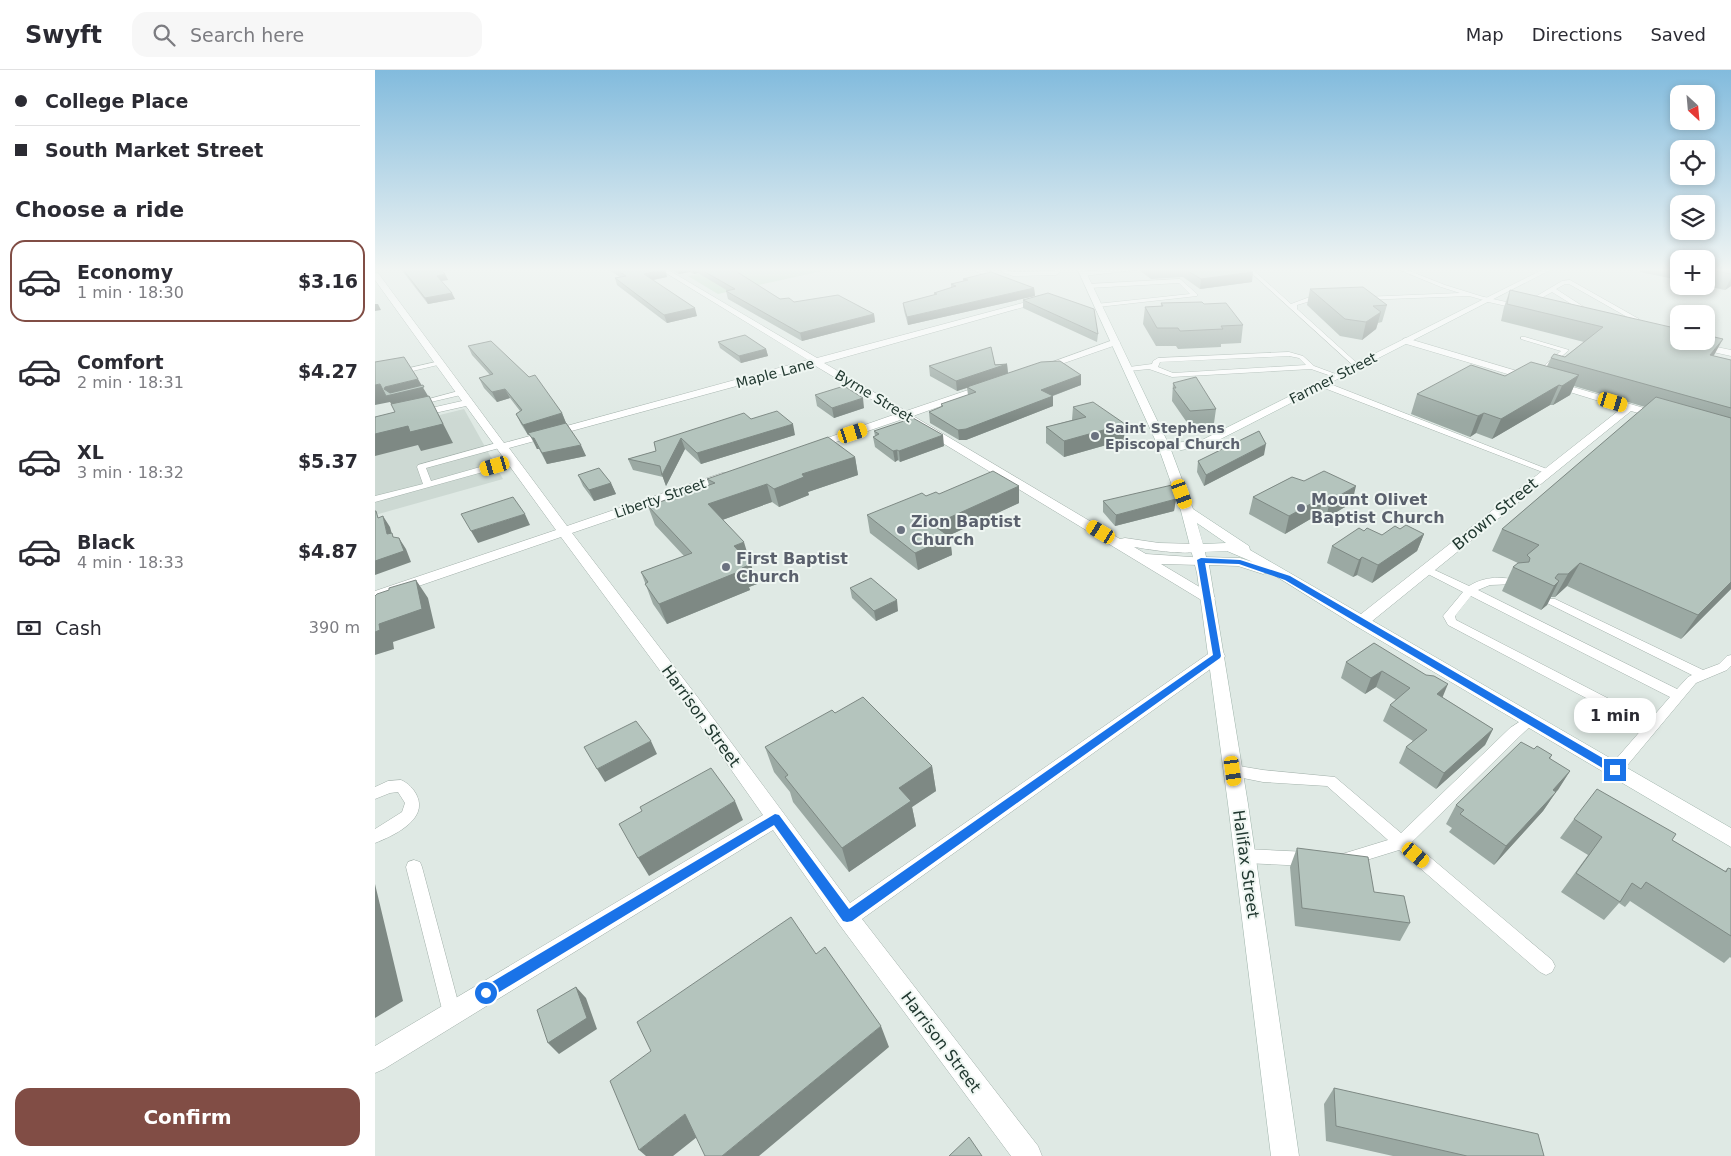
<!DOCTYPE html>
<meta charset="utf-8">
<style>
:root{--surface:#fff;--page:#f7f7f7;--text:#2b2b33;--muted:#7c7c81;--line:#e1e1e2;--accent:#814d45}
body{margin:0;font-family:"DejaVu Sans",sans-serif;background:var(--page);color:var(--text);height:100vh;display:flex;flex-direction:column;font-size:19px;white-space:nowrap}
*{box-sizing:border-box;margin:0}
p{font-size:16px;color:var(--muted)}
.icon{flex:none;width:28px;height:28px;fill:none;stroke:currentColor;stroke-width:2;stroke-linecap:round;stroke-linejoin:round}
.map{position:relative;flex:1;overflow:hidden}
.panel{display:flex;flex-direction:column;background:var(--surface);width:375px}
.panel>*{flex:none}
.hud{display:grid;align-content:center;height:110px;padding:0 15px;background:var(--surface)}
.needle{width:32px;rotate:154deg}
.controls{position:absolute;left:1295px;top:15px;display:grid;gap:10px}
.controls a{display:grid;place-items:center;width:45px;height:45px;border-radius:10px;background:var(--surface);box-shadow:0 2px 8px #0003;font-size:25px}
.end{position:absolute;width:22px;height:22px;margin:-11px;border:6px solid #1a73e8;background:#fff;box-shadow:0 0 0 2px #fff}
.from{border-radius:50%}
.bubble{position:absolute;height:35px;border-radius:15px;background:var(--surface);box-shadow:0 2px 8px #0003;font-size:16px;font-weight:700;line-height:35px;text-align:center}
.car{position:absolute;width:15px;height:30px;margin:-15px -8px;border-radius:6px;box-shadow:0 0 4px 1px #0007;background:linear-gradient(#f5c518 24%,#345 0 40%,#f5c518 0 76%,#345 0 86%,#f5c518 0)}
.hud b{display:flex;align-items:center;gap:18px;height:48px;font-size:19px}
.hud b+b{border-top:1px solid var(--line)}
.hud i{width:12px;height:12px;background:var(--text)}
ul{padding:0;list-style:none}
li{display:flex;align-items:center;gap:15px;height:82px;margin:0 10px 8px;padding:0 5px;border:2px solid transparent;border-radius:15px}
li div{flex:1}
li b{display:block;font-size:19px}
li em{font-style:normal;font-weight:700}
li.current{border-color:var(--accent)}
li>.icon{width:45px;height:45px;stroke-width:1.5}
h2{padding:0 15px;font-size:22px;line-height:60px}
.pay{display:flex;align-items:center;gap:12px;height:55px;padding:0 15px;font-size:19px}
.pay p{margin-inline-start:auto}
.button{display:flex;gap:10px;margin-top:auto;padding:10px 15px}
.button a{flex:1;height:58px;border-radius:15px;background:var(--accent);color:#fff;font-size:20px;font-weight:700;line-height:58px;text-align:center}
header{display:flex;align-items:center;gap:30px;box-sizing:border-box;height:70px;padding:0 25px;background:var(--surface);border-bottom:1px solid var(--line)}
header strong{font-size:24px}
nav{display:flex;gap:28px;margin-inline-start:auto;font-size:18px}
.search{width:350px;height:45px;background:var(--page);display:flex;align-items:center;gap:12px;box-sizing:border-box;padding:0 18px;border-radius:15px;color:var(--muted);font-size:19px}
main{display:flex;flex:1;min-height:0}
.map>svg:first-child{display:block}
.built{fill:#cdd9d3}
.green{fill:#b8dabf}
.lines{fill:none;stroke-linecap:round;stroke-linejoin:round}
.lane-casing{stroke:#a2b0aa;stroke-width:1}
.street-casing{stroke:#a2b0aa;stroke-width:1}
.secondary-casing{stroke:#9fb4ab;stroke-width:1}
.lane{fill:#fff;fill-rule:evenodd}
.street{fill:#fff;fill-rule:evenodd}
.secondary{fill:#fff;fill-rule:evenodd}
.wall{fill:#9ba9a3}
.shaded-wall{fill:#7e8984}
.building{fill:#b4c4bd;stroke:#7e8984}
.route{fill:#1a73e8}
.worship-dot{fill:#6b7280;stroke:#eff6f2;stroke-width:2}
.labels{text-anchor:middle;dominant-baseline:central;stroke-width:4;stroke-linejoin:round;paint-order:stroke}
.far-street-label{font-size:14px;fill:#213830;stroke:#eff6f2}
.far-worship-label{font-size:14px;font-weight:bold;fill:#5b616d;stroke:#eff6f2;text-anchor:start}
.worship-label{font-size:16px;font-weight:bold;fill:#5b616d;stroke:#eff6f2;text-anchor:start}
.street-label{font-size:16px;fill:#213830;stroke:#eff6f2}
</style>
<header>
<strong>Swyft</strong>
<div class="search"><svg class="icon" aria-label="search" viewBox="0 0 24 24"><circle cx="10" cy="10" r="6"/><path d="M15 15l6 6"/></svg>Search here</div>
<nav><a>Map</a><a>Directions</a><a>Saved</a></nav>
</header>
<main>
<section class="panel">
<div class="hud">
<b><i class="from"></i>College Place</b>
<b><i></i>South Market Street</b>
</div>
<h2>Choose a ride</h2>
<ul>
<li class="current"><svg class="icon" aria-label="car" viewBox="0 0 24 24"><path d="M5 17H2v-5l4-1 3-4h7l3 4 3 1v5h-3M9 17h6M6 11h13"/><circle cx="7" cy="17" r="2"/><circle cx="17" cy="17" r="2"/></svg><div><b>Economy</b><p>1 min · 18:30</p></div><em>$3.16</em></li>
<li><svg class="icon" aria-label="car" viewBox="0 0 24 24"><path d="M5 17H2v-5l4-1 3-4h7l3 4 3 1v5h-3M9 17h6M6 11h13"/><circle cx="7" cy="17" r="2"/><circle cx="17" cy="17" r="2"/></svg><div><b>Comfort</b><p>2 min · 18:31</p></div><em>$4.27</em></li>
<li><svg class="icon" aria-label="car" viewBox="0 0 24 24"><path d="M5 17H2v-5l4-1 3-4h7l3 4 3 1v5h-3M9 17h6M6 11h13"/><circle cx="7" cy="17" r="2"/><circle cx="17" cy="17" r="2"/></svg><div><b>XL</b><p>3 min · 18:32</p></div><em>$5.37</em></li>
<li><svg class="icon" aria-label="car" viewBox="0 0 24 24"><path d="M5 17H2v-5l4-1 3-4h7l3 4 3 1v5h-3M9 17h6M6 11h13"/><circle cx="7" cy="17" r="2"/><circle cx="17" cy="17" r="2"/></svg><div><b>Black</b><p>4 min · 18:33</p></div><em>$4.87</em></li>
</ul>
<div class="pay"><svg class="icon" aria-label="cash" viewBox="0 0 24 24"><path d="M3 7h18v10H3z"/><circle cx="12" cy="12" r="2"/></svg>Cash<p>390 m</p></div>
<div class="button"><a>Confirm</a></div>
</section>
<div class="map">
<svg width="1356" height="1086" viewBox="0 0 1356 1086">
<rect width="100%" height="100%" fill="#dfe9e4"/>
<path class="built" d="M89 339 128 409 0 445V361Z"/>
<path class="green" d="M353 198H461L343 224 313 206Z"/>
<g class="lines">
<defs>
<path id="lane" d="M625 198H630L631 200 638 202 680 201 679 198H683L686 201 681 205 638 206 627 202Z
M871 198H876L916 234 932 228 949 229V231L947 232H932L922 235V239L984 295V297H980Z
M1020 198H1027L1070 215 1115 229 1112 231 1094 226 986 230 985 229 988 227 1085 223 1066 217Z
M1254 198H1262L1256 201Z
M805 209 822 224V226L723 237 720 235 721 234 815 224 804 213 714 218 711 216 714 214Z
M1195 210 1264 249 1265 250 1262 252 1248 251V249L1254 248 1194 214H1190L1181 219 1215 241V243H1211L1177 222 1163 230 1168 232V234L1155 230 1187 211Z
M1146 267H1150L1194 280 1174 297H1170V295L1186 281 1146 269Z
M914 282 928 286 939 296 966 306 962 308 936 299 797 307 774 299 754 301 750 299 754 297 777 294 778 291 783 288ZM914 286 924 288 931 295 798 303 783 297 785 292Z
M65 291 68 293 67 294 0 310V306Z
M944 312H950L1177 401 1173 404 1170 403 944 316Z
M87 320H90V324L43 335 39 333Z
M125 372 128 373V377L51 398 56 411 137 388 140 389V393L0 432V426L48 414 42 397 43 395Z
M1051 496 1094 516C1108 507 1125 506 1141 510L1142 512 1141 514 1115 515 1103 520 1302 619 1313 607 1317 605 1172 533 1170 531 1172 529H1180L1328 600 1344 594 1352 586 1356 585V596L1352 600 1321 613 1245 704 1240 706 1235 704 1233 700 1235 696 1268 658 1073 555 1068 546 1088 522 1047 501 1046 499ZM1096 526 1295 627 1275 650 1081 550 1080 546Z
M1155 645 1160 647 1162 650 1145 666 1037 772 1177 890 1180 896 1177 902 1171 905 1165 902 1024 780 969 797 964 795 961 790 964 785 1013 770 952 716 888 712 853 705 851 701 853 697 858 695 888 700 960 707 1026 763 1135 658Z
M26 710C33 713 39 719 42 726 53 750 18 766 0 773V759L27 742 30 733 23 722 15 723 0 729V717L13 711Z
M870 779 933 782 938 784 941 789 938 794 933 796 870 793 865 791 862 786 865 781Z
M39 790 45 792 47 797 86 943 83 949 77 952 71 949 68 943 31 797 33 792Z"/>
<path id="street" d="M283 198H290L442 288 670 227V231L449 293 531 341 608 315H614V319L538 346 745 469 750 468 784 473 823 474 830 478C822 488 772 479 759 477L771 484 831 488 833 491 826 495 786 494 838 525 840 528 838 531H828L528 349 443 378H435L433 376 435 374 521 344 439 295 134 378 192 456 347 403H355L357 406 355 409 197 463 324 629 475 833 836 582 842 581 848 582 850 586 848 590 487 849 663 1076 667 1086H636L464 854 398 760 9 999 0 1003V976L388 745 312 637 186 467 0 531V521L181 460 91 336 42 347 38 346 37 344 38 342 87 331 0 210V203H3L129 373 433 290Z
M593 198H603L632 209 625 211Z
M744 198H764L760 200 708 206 704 204 708 202Z
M1109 227 1149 236 1153 238 1149 240 1109 231Z
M1031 268 1159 306 1161 308 1159 310H1153L1028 273V269Z
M741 269 745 272 744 274 669 300H663L661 298Z
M1323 273 1356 280V286L1320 278V274Z
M1178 311 1289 344 1290 346 1285 349 1256 341 991 556H981L978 552 981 548 1247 338 1175 316V312Z"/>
<path id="secondary" d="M702 198H709L793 373 825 371 1171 198H1179L832 376 806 380H796L818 439 874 476 875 480 1356 758V777L981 556 894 502 888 504 863 496 834 495 873 734 924 1086H896L853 734 822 503 806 441 783 376ZM822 453 851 473 828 474ZM852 481 878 492 865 488 831 487 830 482Z"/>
</defs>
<use href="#lane" class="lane-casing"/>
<use href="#street" class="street-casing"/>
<use href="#secondary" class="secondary-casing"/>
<use href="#lane" class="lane"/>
<use href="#street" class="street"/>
<use href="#secondary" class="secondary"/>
</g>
<path class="wall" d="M25 198H84L67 201 70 204 73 210 66 211 80 229 53 234Z
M231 198H287L290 199 292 207 278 210 322 246 292 253 242 215 240 208 245 207Z
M293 198H356L405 229 419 232 499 244 500 252 427 271 353 229 351 221H353L323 203 319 204 315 202 304 204Z
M764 198H869L877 212 825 219 808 207 776 209 764 200Z
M1267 198H1304V210L1265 202Z
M1331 198H1356V216L1350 220 1331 216Z
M588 209 659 218 660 226 533 255 529 241 528 233 559 225V223L576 218V214L588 211Z
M935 219 1012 235 1007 252 1003 253 1001 259 987 270 965 266 932 235Z
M1135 220 1339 286 1356 290V519L1306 569 1192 516 1180 527H1176L1172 535 1166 540 1127 521 1138 497 1143 493 1117 481 1127 459 1270 337 1199 316 1195 325 1178 335H1175L1117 369 1101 363 1095 367 1036 344 1042 324 1130 306 1172 296 1176 288 1190 287 1209 272 1126 251 1129 237Z
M648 230 723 264 722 272 648 238Z
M786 233 829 234 868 255 866 273 846 274V277L803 279 801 276H781L768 254 770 237 786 236Z
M343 272 391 279 393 286 366 293 345 278Z
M93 276 187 343 191 353 211 386 172 394 164 379H162L154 364 153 365 146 354 141 344 145 341 135 328 122 332 109 318 104 308 115 305 97 285Z
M632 294 633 304 706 305V315L678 326V336L591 370H584L555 353 554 342 566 337V334L593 325 592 318 582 321 555 306 554 296Z
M798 313 841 339 839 353 813 354 797 331Z
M440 325 489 338 459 348 442 336Z
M698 337 749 370 689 387 671 373V357L697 350Z
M376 349 420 365 326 394 310 379 291 416 288 407 258 400 253 389 281 381 279 372Z
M499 361 569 376 525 392 523 390 520 392 500 377 498 367 500 366Z
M889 385 829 416 822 402 823 391Z
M480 387 483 405 433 422 434 425 404 437 397 432 347 450 375 492H374L382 514 374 517 375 520 292 554 278 534 266 502 309 486 280 455 273 436 334 415 332 409Z
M203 405 236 413 241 424 219 431 208 416Z
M917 407 977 433 951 448 944 444 910 464 874 444 878 427Z
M644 416V433L573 466 575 467 577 485 543 500 495 463 492 445 551 426 564 424Z
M801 429 799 441 740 456 728 442V431Z
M989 461 1007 465 1049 464 1042 481 997 513 982 505 978 507 952 493 957 476Z
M475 518 523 541 501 551 477 528Z
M999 573 1067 627 1118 659 1110 675 1061 719 1024 693 1031 677 1038 671 1008 651 1015 635 1021 630 1001 617 990 624 966 608 971 592Z
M460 643 557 696 561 721 537 737 541 756 474 802 418 732 415 722 399 702 390 677Z
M1159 679 1177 685 1175 689 1195 701 1168 741 1119 795 1074 762 1077 758 1071 754 1081 735Z
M1199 749 1297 770 1350 801 1353 798 1356 799V888L1355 887 1349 893 1255 831 1250 837 1244 833 1229 850 1186 822 1213 785 1185 768Z
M922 778 999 822 1035 853 1025 871 920 856 915 797Z
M959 1018 1169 1086H1018L951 1071 949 1034Z"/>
<path class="shaded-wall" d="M63 198H84L65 201Z
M302 198H314L315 202 304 204Z
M317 198H321L323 203 319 204Z
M290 199 292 207 272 211 269 204Z
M878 202 877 212 825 219 826 209Z
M70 204 73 210 65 211 62 206Z
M1356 208V216L1350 220Z
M659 218 660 226 533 255 532 247Z
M77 223 80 229 53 234 50 228Z
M0 234H3L6 240 0 241Z
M320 238 322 246 292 253 289 245Z
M1006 242 1001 259 987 270 991 252Z
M499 244 500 252 427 271 425 263Z
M1348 269 1338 287 1335 285Z
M391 279 393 286 366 293 364 286Z
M632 294 633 304 582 321 581 311Z
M706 305V315L666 330V320Z
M1204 305 1195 325 1178 335 1187 316Z
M43 309 59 336 22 344 15 332 0 335V315L5 314 9 319 10 317Z
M1184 315 1175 335 1117 369 1126 349Z
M130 319 135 328 122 332 117 322Z
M54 326 78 373 46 381 43 375 0 386V364Z
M678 326V336L591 370H584L583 360Z
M488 328 489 338 459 348 457 338Z
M187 343 191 353 153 365 148 355Z
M1109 343 1101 363 1095 367 1103 346Z
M418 354 420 365 326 394 322 383Z
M750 354 749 370 689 387V371Z
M568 365 569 376 525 392 524 381Z
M157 368H159L164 379H162Z
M306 368 310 379 291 416 287 405Z
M891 374 889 385 829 416 831 405Z
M206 375 211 386 172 394 167 383Z
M522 380 523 390 520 392 518 381Z
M480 387 483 405 433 422 434 425 404 437 399 419 427 404Z
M236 413 241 424 219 431 214 420Z
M392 414 397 432 339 453 333 434Z
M644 416V433L560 472 558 455Z
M981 416 977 433 951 448 955 431Z
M948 427 944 444 910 464 914 446Z
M801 429 799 441 740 456 741 445Z
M150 444 155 455 103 473 96 461Z
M8 446 15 457 20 475 12 464Z
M1049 464 1042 481 997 513 1003 495Z
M575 467 577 485 543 500 540 483Z
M24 468 31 479 36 492 0 505V491Z
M369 472 375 492 365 496 359 476Z
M987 487 982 505 978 507 984 490Z
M1205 493 1192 516 1180 527 1193 504Z
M376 494 382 514 374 517 375 520 292 554 284 534Z
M41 510 53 528 60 558 18 572 19 579 0 585V562L4 554Z
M1184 511 1172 535 1166 540 1179 516Z
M1356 512V519L1306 569 1323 545Z
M522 530 523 541 501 551 499 541Z
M1007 601 1001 617 990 624 996 608Z
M1073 614 1066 631 1062 624Z
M1118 659 1110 675 1061 719 1069 703Z
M276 671 282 684 230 712 222 699Z
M557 696 561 721 537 737 541 756 474 802 467 778 524 718Z
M1195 701 1183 720 1165 739 1178 720Z
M1181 722 1168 741 1119 795 1131 776Z
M360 731 368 750 274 806 263 788Z
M0 814 28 931 0 948Z
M201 917 211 928 222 959 184 984 173 973Z
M506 956 514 977 384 1086H347Z
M310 1044 327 1063 298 1086H271L264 1080Z"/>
<path class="building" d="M27 198H64L70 204 62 206 77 223 50 228Z
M239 198H287L290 199 269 204 320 238 289 245 240 208 251 206Z
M323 198H356L405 229 414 228 419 232 463 225 499 244 425 263 351 221 360 219Z
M775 198H869L878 202 826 209 808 198 777 199Z
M1331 198H1356V204L1331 199Z
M616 202 659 218 532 247 528 233 562 224 559 223 581 216 576 214 593 210 588 209Z
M988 217 1012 235 998 236 1006 242 991 252 970 249 935 219Z
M1135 220 1304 259V271H1331V265L1348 269 1335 285 1356 290V338L1176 288 1179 284 1190 287 1228 257 1132 234Z
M673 223 719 239 723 264 648 230Z
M827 232 829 234 851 233 868 255 846 256 848 259 805 261 803 258H782L770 237 788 236 786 233Z
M370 265 391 279 364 286 343 272Z
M116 271 154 307 160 305 187 343 148 355 141 344 147 340 130 319 117 322 104 308 118 304 93 276Z
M616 277 620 295 632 294 581 311 554 296Z
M29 287 43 309 10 317 9 319 15 323 48 315 49 317 11 326 5 314 0 315V292Z
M685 291 706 305 666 320 678 326 591 359 583 360 554 342 568 336 566 334 601 322 592 317 666 292Z
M1156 292 1204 305 1187 316 1184 315 1126 349 1109 343 1103 346 1042 324 1096 295 1130 306Z
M821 307 841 339 815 341 798 318H801L798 313Z
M469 316 488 328 457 338 440 325Z
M54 326 68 354 35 362 33 356 0 364V347L20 342 16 334Z
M1281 327 1356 348V512L1323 545 1205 493 1193 504H1183L1180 508 1184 511 1179 516 1138 497 1143 493 1154 492 1155 488 1152 485 1164 475 1127 459Z
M718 332 750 354 689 371 671 357 711 347 698 337Z
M402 341 418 354 322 383 306 368 287 405 285 396 253 389 281 381 279 372 369 343 376 349Z
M538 348 568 365 524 381 522 380 518 381 498 367 504 364 499 361Z
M191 353 206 375 167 383 159 368H157L153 363Z
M884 361 891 374 831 405 823 391Z
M453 367 480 387 427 404 429 407 399 419 392 414 333 434 369 472 359 476 376 494 367 498 368 500 284 534 270 514 273 512 266 502 317 483 273 436 340 413 332 409Z
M224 398 236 413 214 420 203 405Z
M618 401 644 416 558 455 575 467 540 483 492 445 547 423 551 426 561 422 564 424Z
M949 401 981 416 955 431 948 427 914 446 878 427 917 407 929 411Z
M797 415 801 429 741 445 728 431Z
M138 427 150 444 96 461 86 444Z
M0 441H1L3 448 8 446 12 464 17 463 18 467 24 468 29 481 0 491Z
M1031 455 1049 464 1003 495 987 487 984 490 957 476 984 458 989 461 992 458 1007 465 1020 456 1025 459Z
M496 508 522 530 499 541 475 518Z
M41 510 47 539 4 554 5 560 0 562V526L2 524 14 520V518Z
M999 573 1051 605 1059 606 1073 614 1062 624 1118 659 1069 703 1031 677 1052 660 1015 635 1035 618 1007 601 996 608 971 592Z
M488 627 557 696 524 718 536 731 467 778 410 707 413 705 390 677 457 640 460 643Z
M261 651 276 671 222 699 209 677Z
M1146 672 1159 679 1162 676 1177 685 1174 688 1195 701 1178 720 1181 722 1131 776 1085 744 1089 740 1081 735Z
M336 698 360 731 263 788 244 754 267 741 265 737Z
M1222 719 1301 764 1297 770 1351 802 1353 798 1356 799V866L1271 812 1266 819 1257 813 1245 832 1201 803 1227 767 1199 749Z
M922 778 993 787 999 822 1029 826 1035 853 927 838Z
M416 847 441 884 450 877 506 956 347 1086H330L310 1044 264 1080 235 1011 276 981 262 952Z
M201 917 212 948 173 973 162 940Z
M959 1018 1163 1064 1169 1086H1092L961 1056Z
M594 1067 607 1086H574Z"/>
<linearGradient id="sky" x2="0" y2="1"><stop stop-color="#82bbdd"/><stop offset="0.57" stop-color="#f1f5f3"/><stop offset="1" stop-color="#f1f5f3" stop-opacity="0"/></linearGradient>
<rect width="1356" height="350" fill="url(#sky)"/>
<path class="route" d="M826 488 865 490 915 506 1243 697 1245 700 1243 703H1236L910 510 864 494 830 493 846 586 845 588 477 851 472 852 468 851 399 755 116 927 111 929 107 927 105 923 107 918 400 744 404 745 474 839 838 585 822 490Z"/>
<g class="worship-dot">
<circle cx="720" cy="366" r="5"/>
<circle cx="926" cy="438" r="5"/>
<circle cx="526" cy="460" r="5"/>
<circle cx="351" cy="497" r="5"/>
</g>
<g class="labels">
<g class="far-street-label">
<text transform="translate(400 303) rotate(-15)">Maple Lane</text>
<text transform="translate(958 308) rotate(-27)">Farmer Street</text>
<text transform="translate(499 326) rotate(31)">Byrne Street</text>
<text transform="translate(285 428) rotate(-19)">Liberty Street</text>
</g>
<g class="far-worship-label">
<text x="730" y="358">Saint Stephens<tspan x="730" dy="16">Episcopal Church</tspan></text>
</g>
<g class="worship-label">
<text x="936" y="429">Mount Olivet<tspan x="936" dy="18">Baptist Church</tspan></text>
<text x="536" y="451">Zion Baptist<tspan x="536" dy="18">Church</tspan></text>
<text x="361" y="488">First Baptist<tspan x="361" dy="18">Church</tspan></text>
</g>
<g class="street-label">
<text transform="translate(1120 444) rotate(-39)">Brown Street</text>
<text transform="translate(326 646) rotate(54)">Harrison Street</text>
<text transform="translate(871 794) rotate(82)">Halifax Street</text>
<text transform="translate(566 972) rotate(53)">Harrison Street</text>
</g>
</g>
</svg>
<div class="controls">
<a><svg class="needle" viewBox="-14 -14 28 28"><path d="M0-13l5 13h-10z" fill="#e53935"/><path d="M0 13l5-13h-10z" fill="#7c7c81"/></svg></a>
<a><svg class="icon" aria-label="locate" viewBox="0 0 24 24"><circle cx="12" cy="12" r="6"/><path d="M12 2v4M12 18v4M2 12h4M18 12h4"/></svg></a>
<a><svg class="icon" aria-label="layers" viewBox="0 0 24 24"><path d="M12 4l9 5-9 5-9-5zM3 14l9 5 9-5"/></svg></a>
<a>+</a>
<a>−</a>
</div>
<i class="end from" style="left:111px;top:923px"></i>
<i class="end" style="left:1240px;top:700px"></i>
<div class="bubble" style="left:1199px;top:628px;width:82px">1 min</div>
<i class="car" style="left:1238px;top:332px;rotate:107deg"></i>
<i class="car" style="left:478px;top:363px;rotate:72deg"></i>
<i class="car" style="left:120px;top:396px;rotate:254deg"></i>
<i class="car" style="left:807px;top:424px;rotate:160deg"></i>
<i class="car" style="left:726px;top:462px;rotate:301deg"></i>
<i class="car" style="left:858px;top:701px;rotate:172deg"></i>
<i class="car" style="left:1041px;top:785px;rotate:130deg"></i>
</div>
</main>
